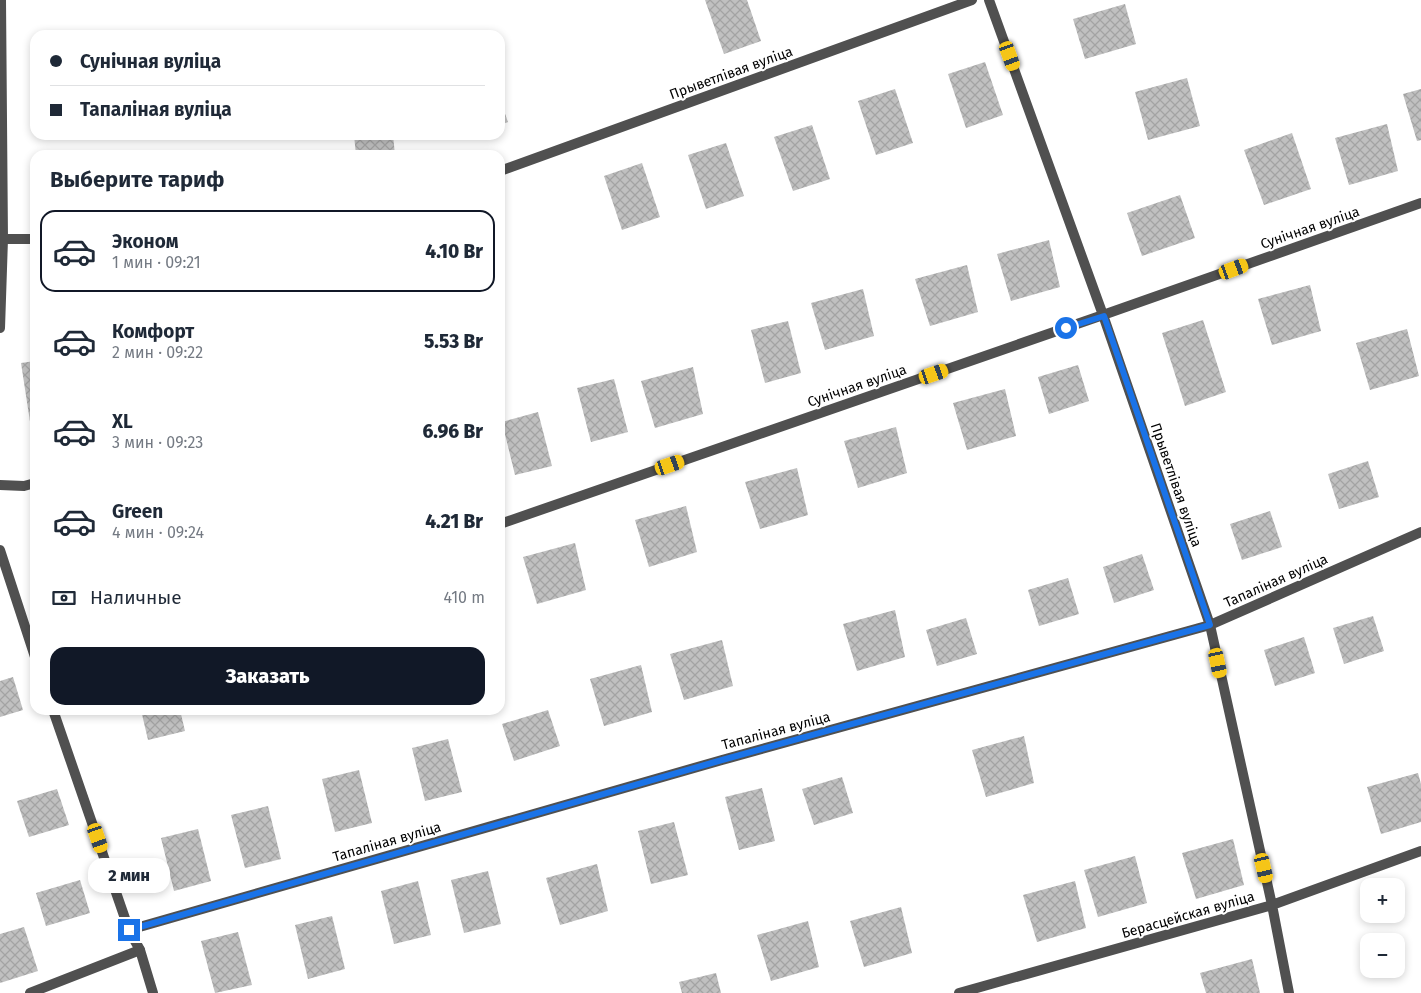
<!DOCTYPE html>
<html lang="ru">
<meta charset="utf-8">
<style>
:root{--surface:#fff;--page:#f6f6f7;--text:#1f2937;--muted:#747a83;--line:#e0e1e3;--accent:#111827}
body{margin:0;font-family:"Fira Sans",sans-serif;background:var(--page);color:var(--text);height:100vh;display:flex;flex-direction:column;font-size:19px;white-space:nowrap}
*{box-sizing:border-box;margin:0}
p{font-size:16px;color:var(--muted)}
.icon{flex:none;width:28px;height:28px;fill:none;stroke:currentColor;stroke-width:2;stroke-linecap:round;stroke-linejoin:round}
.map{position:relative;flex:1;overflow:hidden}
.sheet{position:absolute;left:30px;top:150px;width:475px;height:565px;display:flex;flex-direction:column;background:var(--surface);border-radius:15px;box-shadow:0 2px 8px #0003}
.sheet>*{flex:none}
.top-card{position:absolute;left:30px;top:30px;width:475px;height:110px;border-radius:15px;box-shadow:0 2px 8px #0003;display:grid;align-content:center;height:110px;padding:0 20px;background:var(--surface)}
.fabs{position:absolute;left:1360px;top:878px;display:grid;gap:10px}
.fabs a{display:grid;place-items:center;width:45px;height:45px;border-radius:10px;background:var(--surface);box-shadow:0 2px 8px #0003;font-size:25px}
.end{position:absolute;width:22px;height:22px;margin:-11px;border:6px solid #1a73e8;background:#fff;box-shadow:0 0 0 2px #fff}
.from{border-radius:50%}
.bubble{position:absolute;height:35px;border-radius:15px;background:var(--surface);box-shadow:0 2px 8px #0003;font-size:16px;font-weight:800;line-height:35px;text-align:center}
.car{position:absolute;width:15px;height:30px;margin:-15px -8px;border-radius:6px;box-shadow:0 0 4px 1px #0007;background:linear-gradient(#f5c518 24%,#345 0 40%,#f5c518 0 76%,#345 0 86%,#f5c518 0)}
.top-card b{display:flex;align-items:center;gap:18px;height:48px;font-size:19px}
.top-card b+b{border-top:1px solid var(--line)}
.top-card i{width:12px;height:12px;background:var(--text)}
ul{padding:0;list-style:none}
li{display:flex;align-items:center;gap:15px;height:82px;margin:0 10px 8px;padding:0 10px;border:2px solid transparent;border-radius:15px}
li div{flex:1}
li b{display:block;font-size:19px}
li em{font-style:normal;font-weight:800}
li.active{border-color:var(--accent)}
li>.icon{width:45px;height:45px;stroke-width:1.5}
h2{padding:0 20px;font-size:22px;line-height:60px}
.pay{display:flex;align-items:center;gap:12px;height:55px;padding:0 20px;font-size:19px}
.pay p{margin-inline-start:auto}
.cta{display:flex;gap:10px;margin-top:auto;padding:10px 20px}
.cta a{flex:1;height:58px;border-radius:15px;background:var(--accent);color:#fff;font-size:20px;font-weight:800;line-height:58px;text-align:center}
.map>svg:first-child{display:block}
.building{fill:url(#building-cross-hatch)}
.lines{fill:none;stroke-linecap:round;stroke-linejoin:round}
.service{stroke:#505050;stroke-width:10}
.minor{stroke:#505050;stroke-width:10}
.route{stroke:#1a73e8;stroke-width:6}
.labels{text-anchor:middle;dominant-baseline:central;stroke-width:4;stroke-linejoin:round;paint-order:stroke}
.street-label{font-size:14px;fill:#000;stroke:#fff}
</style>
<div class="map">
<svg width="1421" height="993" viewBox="0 0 1421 993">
<defs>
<pattern id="building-cross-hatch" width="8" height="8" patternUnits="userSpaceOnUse" patternTransform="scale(1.25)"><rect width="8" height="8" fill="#c0c0c0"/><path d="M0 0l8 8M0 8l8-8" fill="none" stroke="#a3a3a3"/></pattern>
</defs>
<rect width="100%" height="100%" fill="#fff"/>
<path class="building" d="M705 0H747L761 41 724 54Z
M1125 4 1136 44 1085 59 1073 19Z
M985 62 1003 115 966 128 948 74Z
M1187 78 1200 126 1148 140 1135 92Z
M895 89 913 143 876 155 858 101Z
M1421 89V140L1417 141 1403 94Z
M500 100 508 122 500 125Z
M1387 124 1398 171 1349 185 1335 138Z
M812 125 830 179 793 191 774 137Z
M1292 133 1311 189 1264 205 1244 150Z
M354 135H393L395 155H356Z
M726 143 744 196 706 209 688 155Z
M642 163 660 217 622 230 604 176Z
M1180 195 1195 238 1142 256 1127 213Z
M1049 240 1060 287 1011 301 997 254Z
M967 265 978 312 930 326 915 279Z
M1310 285 1321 331 1272 345 1258 299Z
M863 289 874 336 825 350 811 303Z
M1203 320 1226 392 1185 406 1162 333Z
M788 321 801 373 765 383 751 330Z
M1407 329 1419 376 1370 390 1356 343Z
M35 361V427L31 428 21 363Z
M1078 365 1089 401 1049 414 1038 377Z
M693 367 703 414 655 428 641 381Z
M614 379 628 432 591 442 577 388Z
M1005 389 1016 436 967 450 953 403Z
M538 412 552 466 515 475 502 422Z
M896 427 907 473 858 488 844 441Z
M1368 461 1379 497 1339 509 1328 474Z
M797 468 808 515 760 529 745 482Z
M686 506 697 552 649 567 635 520Z
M1270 511 1282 547 1242 560 1230 524Z
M575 543 586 590 537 604 523 557Z
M1142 554 1154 590 1114 603 1103 567Z
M1068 578 1079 614 1039 626 1028 590Z
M895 610 905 657 857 671 843 624Z
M1373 616 1384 651 1344 664 1333 628Z
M966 618 977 654 937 666 926 630Z
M1304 637 1315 673 1275 686 1264 650Z
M722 640 733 686 684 700 670 654Z
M641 665 652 712 604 726 590 679Z
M13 677 23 710 0 717V681Z
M141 710H180L185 731 148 740Z
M548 710 560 746 514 761 502 724Z
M1024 736 1034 783 986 797 972 750Z
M448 739 462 792 425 801 412 748Z
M359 770 372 823 335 832 322 779Z
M1418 773 1421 784V822L1381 834 1367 787Z
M842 777 853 813 814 825 802 789Z
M762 788 775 841 739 850 725 797Z
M57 789 69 825 29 837 17 801Z
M268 806 281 859 245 868 231 815Z
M674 822 688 875 651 884 638 831Z
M198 829 211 881 174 891 161 838Z
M1233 839 1244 885 1196 899 1182 853Z
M1135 856 1147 903 1098 917 1084 870Z
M597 864 608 911 560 925 546 878Z
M488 871 501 924 464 933 451 880Z
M80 880 90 913 46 926 36 893Z
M418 881 431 935 394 944 381 891Z
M1075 881 1086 928 1037 942 1023 895Z
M901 907 912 953 864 967 850 921Z
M332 916 345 969 308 979 295 925Z
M808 921 819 967 771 981 757 935Z
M24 927 38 971 0 983V934Z
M238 932 252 985 215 993 201 941Z
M1252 959 1260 993H1206L1200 973Z
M716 973 721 993H682L679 982Z"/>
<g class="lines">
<path class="service" d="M30 993 140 950"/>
<path class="minor" d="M989 0 1103 315 1210 625 1272 905 1289 993
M500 171 972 0
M3 239H35
M0 328 3 239 1 0
M0 485 24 486 35 483
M500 524 1103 315 1421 203
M0 550 35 657
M53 710 129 930 140 950 153 993
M129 930 722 760 1210 625 1421 532
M959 993 1272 905 1421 851"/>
</g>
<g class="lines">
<path class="route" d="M129 930 722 760 1210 625 1104 316 1066 328"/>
</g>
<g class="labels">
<g class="street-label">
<text transform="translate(731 73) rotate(-20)">Прыветлівая вуліца</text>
<text transform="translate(1310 228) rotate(-19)">Сунічная вуліца</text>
<text transform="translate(857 386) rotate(-19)">Сунічная вуліца</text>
<text transform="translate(1176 485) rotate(71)">Прыветлівая вуліца</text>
<text transform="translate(1276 581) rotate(-24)">Тапаліная вуліца</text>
<text transform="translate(776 731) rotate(-15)">Тапаліная вуліца</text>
<text transform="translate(387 842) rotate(-16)">Тапаліная вуліца</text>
<text transform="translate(1188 915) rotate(-16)">Берасцейская вуліца</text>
</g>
</g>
</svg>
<div class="fabs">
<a>+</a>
<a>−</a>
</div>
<i class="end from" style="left:1066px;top:328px"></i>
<i class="end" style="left:129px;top:930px"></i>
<div class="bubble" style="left:88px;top:858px;width:82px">2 мин</div>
<i class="car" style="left:1010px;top:56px;rotate:160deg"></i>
<i class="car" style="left:1234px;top:269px;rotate:70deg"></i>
<i class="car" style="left:934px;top:374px;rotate:71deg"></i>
<i class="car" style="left:670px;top:465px;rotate:71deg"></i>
<i class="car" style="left:1218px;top:663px;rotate:168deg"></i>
<i class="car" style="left:98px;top:838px;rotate:161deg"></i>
<i class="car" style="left:1264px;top:868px;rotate:167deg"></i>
<div class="top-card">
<b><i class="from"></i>Сунічная вуліца</b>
<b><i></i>Тапаліная вуліца</b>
</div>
<section class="sheet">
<h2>Выберите тариф</h2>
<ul>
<li class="active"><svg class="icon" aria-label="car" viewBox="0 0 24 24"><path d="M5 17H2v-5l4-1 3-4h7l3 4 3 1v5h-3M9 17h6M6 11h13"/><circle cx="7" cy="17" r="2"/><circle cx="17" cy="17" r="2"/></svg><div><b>Эконом</b><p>1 мин · 09:21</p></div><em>4.10 Br</em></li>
<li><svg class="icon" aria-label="car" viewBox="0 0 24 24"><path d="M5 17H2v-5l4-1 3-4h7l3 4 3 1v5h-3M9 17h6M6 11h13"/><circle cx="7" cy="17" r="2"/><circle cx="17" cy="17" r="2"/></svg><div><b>Комфорт</b><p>2 мин · 09:22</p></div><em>5.53 Br</em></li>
<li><svg class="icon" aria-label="car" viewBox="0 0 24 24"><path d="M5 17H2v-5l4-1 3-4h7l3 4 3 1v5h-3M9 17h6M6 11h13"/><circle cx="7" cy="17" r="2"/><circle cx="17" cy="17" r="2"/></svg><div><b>XL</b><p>3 мин · 09:23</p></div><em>6.96 Br</em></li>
<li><svg class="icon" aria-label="car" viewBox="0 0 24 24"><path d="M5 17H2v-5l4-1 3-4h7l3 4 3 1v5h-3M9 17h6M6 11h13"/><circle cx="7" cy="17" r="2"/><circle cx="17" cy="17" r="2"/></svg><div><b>Green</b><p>4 мин · 09:24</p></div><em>4.21 Br</em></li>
</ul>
<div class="pay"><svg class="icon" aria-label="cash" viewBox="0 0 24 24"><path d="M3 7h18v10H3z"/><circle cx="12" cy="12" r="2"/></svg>Наличные<p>410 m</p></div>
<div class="cta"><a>Заказать</a></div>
</section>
</div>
